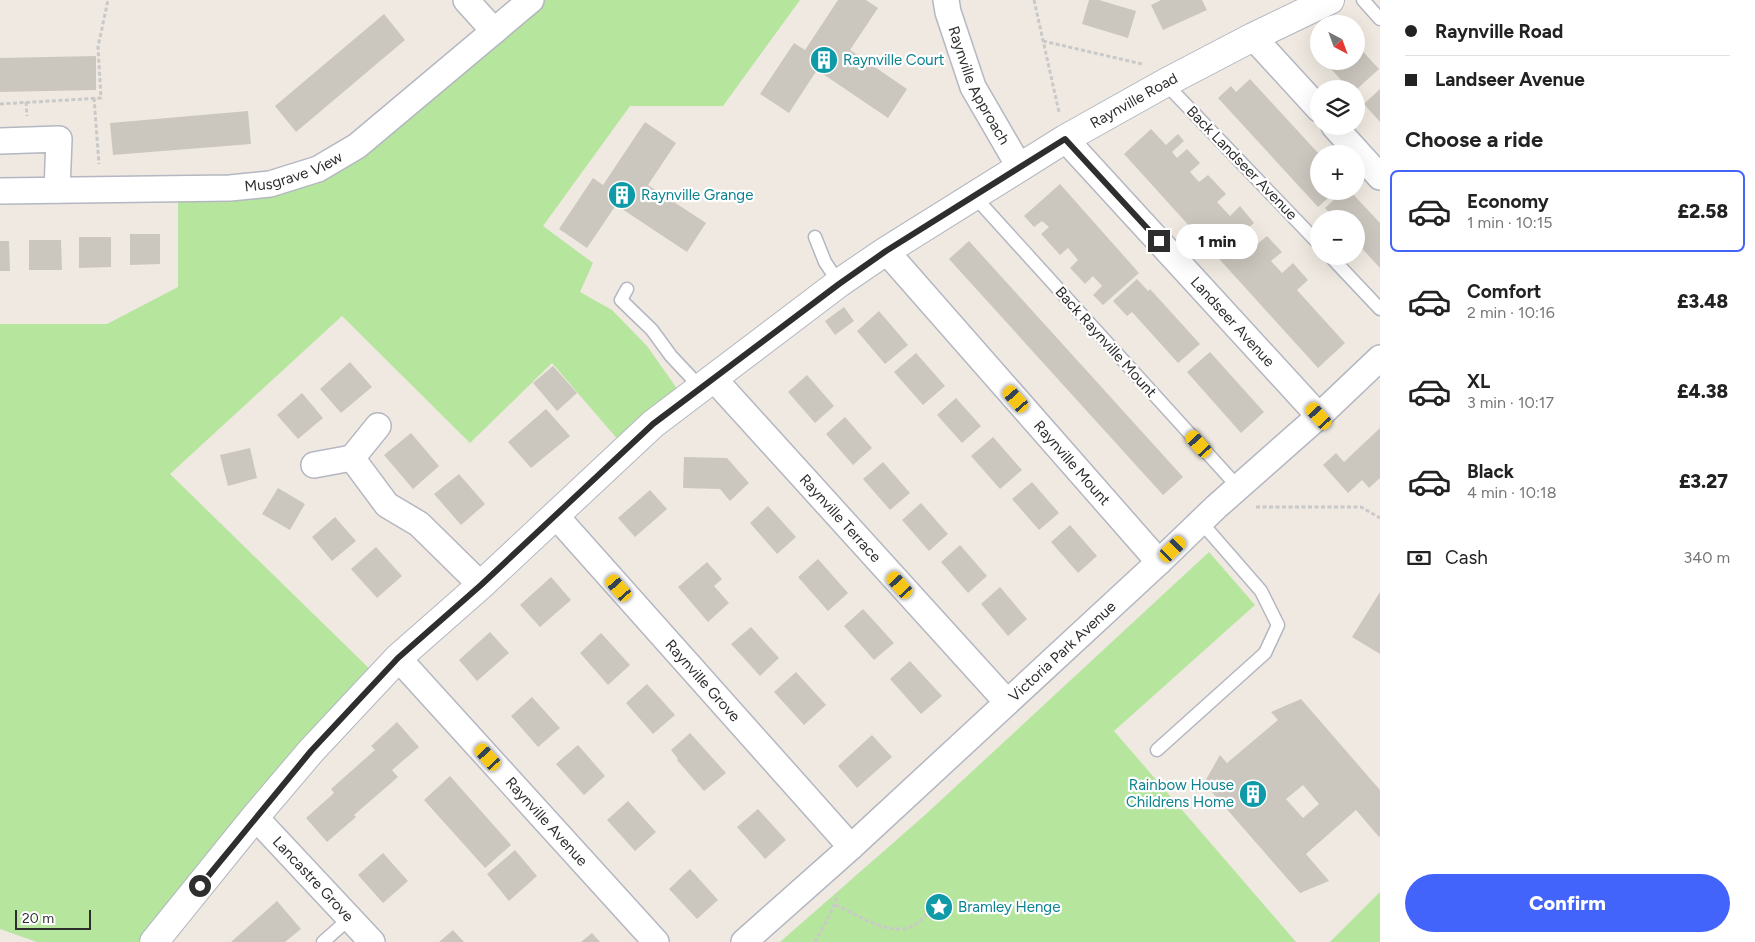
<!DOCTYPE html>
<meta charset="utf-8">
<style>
:root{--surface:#fff;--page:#f6f6f6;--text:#222;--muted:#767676;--line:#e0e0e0;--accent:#4264fb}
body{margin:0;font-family:Figtree,sans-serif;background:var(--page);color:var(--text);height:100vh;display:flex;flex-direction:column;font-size:19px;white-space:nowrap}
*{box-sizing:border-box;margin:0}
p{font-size:16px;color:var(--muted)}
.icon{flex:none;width:28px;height:28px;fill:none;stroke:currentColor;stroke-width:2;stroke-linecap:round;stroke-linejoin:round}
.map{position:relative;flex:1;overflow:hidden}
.side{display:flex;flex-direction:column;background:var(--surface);width:375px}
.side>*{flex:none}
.hud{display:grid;align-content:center;height:110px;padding:0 25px;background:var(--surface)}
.needle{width:32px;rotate:139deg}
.controls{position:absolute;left:1310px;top:15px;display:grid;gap:10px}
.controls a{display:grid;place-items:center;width:55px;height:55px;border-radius:50%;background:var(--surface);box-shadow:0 5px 20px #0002;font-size:25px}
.scale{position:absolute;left:15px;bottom:12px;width:76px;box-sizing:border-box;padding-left:5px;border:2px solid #2e2e2e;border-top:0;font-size:14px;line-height:18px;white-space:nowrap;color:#2e2e2e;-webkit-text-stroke:4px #fff;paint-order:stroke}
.end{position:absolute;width:22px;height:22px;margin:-11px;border:6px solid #2e2e2e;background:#fff;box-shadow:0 0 0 2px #fff}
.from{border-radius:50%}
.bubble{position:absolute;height:35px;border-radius:18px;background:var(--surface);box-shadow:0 5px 20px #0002;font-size:16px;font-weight:800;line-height:35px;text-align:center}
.car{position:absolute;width:15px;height:30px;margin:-15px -8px;border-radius:6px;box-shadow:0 0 4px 1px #0007;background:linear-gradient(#f5c518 24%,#345 0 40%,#f5c518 0 76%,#345 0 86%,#f5c518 0)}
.hud b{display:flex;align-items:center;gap:18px;height:48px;font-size:19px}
.hud b+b{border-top:1px solid var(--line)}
.hud i{width:12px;height:12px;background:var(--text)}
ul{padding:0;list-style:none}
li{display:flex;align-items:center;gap:15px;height:82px;margin:0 10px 8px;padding:0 15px;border:2px solid transparent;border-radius:8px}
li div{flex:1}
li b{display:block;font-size:19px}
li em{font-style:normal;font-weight:800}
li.selected{border-color:var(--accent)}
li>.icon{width:45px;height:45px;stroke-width:1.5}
h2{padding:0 25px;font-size:22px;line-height:60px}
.pay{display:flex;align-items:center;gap:12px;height:55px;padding:0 25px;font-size:19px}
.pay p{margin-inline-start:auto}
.action{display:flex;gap:10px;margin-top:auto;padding:10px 25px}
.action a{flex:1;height:58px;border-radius:30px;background:var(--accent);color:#fff;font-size:20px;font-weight:800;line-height:58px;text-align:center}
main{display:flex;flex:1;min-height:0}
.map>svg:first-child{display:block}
.green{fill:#b6e59e}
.building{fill:#cbc7bf;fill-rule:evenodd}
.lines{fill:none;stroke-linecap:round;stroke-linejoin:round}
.lane-casing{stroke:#b4b7c1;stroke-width:15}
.street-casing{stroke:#b4b7c1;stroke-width:28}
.secondary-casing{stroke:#b4b7c1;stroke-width:30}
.path{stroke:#c9c9c9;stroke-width:3;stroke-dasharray:4 2.5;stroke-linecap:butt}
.lane{stroke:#fff;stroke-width:12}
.street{stroke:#fff;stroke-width:25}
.secondary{stroke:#fff;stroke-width:28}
.route{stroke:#2e2e2e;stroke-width:6}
.labels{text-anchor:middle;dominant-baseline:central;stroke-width:4.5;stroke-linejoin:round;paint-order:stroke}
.culture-label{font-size:15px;fill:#0d838f;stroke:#fff;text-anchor:start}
.street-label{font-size:15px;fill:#2e2e2e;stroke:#fff}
</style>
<main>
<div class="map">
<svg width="1380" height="942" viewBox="0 0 1380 942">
<rect width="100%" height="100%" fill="#efe9e1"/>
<path class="green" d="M531 0H800L723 106H630L543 226 593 263 580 292 612 310 647 346 685 400 626 449 552 363 470 443 342 316 170 474 380 679 143 942H37L0 929V324H107L178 287V189L318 169Z
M1209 552 1255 605 1114 731 1296 942H780L925 815Z
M1380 892V942H1330Z"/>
<path class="building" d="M838 0H866L878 8 850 50 907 89 888 118 817 70 789 113 760 94 794 43 805 50Z
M1089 0H1099L1136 11 1128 38 1082 24Z
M1161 0H1202L1207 10 1163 30 1151 5Z
M384 14 405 40 296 132 275 106Z
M1356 44 1379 69 1356 90 1349 89 1324 61H1356Z
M96 56V90L0 92V58Z
M1250 79 1319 154V191H1336L1318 207 1218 98 1231 86 1236 92Z
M1380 89V122L1364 104Z
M248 111 251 144 113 155 110 123Z
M645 122 676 143 648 185 706 223 687 252 616 205 587 248 559 229 593 178 603 185Z
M1151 129 1166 145 1178 134 1184 141 1172 152 1177 158 1187 149 1200 163 1190 172 1199 182 1208 175 1226 194 1217 202 1230 216 1240 206 1254 223 1244 232 1256 245 1267 236 1282 252 1271 261 1282 273 1293 263 1308 280 1297 290 1345 343 1318 368 1124 154Z
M1060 184 1139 273 1103 305 1093 295 1102 286 1093 276 1085 284 1070 268 1078 260 1068 248 1060 255 1041 234 1049 227 1042 221 1034 227 1024 216Z
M1343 191H1350L1380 223V268L1356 242V219H1335L1325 208Z
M130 234H160V264L130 265Z
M79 237H111V267L79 268Z
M29 240H61L62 270H29Z
M0 241H9L10 271H0Z
M969 241 1183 477 1163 495 949 259Z
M1137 279 1148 291 1150 289 1200 344 1178 363 1132 312 1127 316 1113 301Z
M844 307 854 321 835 335 825 321Z
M879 311 908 345 885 364 857 331Z
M1210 352 1264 412 1241 433 1187 372Z
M916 353 945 386 923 405 894 372Z
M350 362 372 387 341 413 320 389Z
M553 366 577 393 557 411 533 383Z
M807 375 834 406 815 423 788 392Z
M302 393 323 418 298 439 277 415Z
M956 398 981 426 962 443 937 415Z
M546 409 570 436 531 468 508 442Z
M845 417 872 448 853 465 826 434Z
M1380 428V478L1369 488 1362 480 1348 493 1323 465 1336 453 1344 462Z
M411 433 439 466 413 489 384 455Z
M993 437 1022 470 1000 489 971 456Z
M250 448 257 478 228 486 220 455Z
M684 457 727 458 749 483 730 501 720 489 683 488Z
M883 462 910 493 890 510 863 479Z
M459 474 485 504 461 525 434 494Z
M1032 482 1059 513 1039 530 1012 499Z
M278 488 305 504 290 530 262 514Z
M650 490 667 509 635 537 618 518Z
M921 503 948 534 929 551 902 520Z
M768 506 796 537 777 554 750 523Z
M335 517 356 541 332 561 312 537Z
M1070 525 1097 556 1078 573 1051 542Z
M960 545 987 576 968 593 941 562Z
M376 547 402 576 377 598 351 569Z
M818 559 848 593 828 611 798 577Z
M707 562 722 579 714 586 729 603 708 622 678 587Z
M551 577 571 600 540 627 520 605Z
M1000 587 1027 619 1008 636 981 604Z
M1380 592V654L1352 637Z
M863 609 894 643 874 660 844 626Z
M751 627 779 658 760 676 731 644Z
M490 632 509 653 477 681 459 660Z
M601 633 630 665 608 685 580 653Z
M910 661 942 696 921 714 890 679Z
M796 672 826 705 804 725 774 692Z
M647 684 675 715 653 734 626 703Z
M532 697 560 728 538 747 511 716Z
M1301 699 1380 790V835L1379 837 1356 810 1306 854 1329 881 1300 893 1204 783 1220 755 1227 763 1278 720 1271 712ZM1303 785 1319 804 1303 818 1286 799Z
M397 722 419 747 392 770 398 777 354 815 356 817 327 842 306 818 334 793 331 789 375 750 371 746Z
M690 733 726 773 704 791 677 760 678 759 671 750Z
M872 735 892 757 857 788 838 766Z
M578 745 605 776 584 795 556 764Z
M450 776 511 845 485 868 424 800Z
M628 801 656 832 635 851 607 820Z
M758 809 786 840 765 859 737 827Z
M515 850 537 876 509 901 487 874Z
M383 853 408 881 383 903 358 875Z
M690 869 718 900 697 919 669 889Z
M277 901 301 929 285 942H231Z
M453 930 464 942H439Z
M592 933 600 942H581Z"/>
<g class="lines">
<defs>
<path id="lane" d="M1363 0 1380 19
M1165 83 1319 244
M974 196 1238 487
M815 237 825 262 839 283
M1330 256 1380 309
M627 289 621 300 652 330 671 356 701 388
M1157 750 1265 653 1278 625 1261 591 1201 522
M323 942 350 918"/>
<g id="street">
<path d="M466 0 494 31"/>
<path id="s1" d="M946 0 948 12 973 87 1020 168"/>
<path d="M1253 37 1319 109"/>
<path d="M1334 126 1380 177"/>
<path id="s2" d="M1065 139 1319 416"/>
<path d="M0 141 59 139 57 190"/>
<path id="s3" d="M0 191 230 188 270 184 318 169 357 146 531 0"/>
<path id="s4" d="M886 251 1159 562"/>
<path id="s5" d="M714 379 1007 702"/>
<path d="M378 426 352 458 387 505 419 524 481 585"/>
<path d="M314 465 352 458"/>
<path id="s6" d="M555 515 851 847"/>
<path id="s7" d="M398 658 656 942"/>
<path id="s8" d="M255 817 372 942"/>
<path id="s9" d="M744 942 851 847 1159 562 1216 507 1319 416 1380 358"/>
</g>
<g id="secondary">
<path id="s10" d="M154 942 255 817 311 751 398 658 481 585 653 424 839 283 886 251 974 196 1065 139 1165 83 1253 37 1330 0"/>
</g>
</defs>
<use href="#lane" class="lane-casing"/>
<use href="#street" class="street-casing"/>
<use href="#secondary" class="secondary-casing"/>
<path class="path" d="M1034 0 1059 112
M1043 41 1142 64
M94 98 99 164
M26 102 27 116
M0 104 101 98 98 47 108 0
M1256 507H1361L1380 518
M836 905C856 914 884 934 907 928 916 926 921 920 927 914
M815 942C822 927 835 910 837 894"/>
<use href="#lane" class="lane"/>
<use href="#street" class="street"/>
<use href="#secondary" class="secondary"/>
</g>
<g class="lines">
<path class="route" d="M200 886 311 751 398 658 481 585 653 424 839 284 886 251 1065 139 1159 241"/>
</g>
<defs>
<symbol id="building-disc" viewBox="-11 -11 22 22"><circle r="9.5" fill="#0f9aa8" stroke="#fff"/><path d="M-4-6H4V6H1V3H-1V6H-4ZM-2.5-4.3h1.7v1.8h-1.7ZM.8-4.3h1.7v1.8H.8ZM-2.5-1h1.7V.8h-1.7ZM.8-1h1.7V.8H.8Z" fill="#fff"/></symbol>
<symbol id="sight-disc" viewBox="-11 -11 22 22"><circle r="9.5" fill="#0f9aa8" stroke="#fff"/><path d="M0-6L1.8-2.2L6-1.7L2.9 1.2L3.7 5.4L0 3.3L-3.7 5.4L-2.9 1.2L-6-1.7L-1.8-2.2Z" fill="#fff"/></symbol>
</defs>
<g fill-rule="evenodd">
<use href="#building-disc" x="808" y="44" width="32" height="32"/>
<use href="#building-disc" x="606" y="179" width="32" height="32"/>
<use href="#building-disc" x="1237" y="778" width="32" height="32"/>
<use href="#sight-disc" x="923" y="891" width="32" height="32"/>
</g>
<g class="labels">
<g class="culture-label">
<text x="843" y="60">Raynville Court</text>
<text x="641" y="195">Raynville Grange</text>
<text x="1234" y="785" text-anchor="end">Rainbow House<tspan x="1234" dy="17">Childrens Home</tspan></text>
<text x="958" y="907">Bramley Henge</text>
</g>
<g class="street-label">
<text stroke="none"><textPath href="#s1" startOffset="92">Raynville Approach</textPath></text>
<text stroke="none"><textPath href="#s10" startOffset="1301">Raynville Road</textPath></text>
<text transform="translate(1242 163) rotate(46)">Back Landseer Avenue</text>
<text stroke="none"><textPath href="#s3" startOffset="296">Musgrave View</textPath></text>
<text stroke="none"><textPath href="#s2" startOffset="248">Landseer Avenue</textPath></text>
<text transform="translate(1106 342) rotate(48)">Back Raynville Mount</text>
<text stroke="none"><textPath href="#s4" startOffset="282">Raynville Mount</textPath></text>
<text stroke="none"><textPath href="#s5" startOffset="188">Raynville Terrace</textPath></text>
<text stroke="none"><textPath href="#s9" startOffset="431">Victoria Park Avenue</textPath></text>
<text stroke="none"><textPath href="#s6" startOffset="222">Raynville Grove</textPath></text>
<text stroke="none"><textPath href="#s7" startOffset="221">Raynville Avenue</textPath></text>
<text stroke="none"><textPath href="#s8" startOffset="85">Lancastre Grove</textPath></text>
</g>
</g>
</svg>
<div class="controls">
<a><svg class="needle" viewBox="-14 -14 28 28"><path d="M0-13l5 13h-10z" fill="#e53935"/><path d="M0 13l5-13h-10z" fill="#767676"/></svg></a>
<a><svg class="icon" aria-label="layers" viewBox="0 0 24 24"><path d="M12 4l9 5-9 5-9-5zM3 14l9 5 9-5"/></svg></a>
<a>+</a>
<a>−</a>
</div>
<div class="scale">20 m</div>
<i class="end from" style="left:200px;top:886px"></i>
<i class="end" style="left:1159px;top:241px"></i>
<div class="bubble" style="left:1176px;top:224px;width:82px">1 min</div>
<i class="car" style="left:1016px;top:399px;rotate:319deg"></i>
<i class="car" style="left:1319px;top:416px;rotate:318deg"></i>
<i class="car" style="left:1199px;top:444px;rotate:318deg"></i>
<i class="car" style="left:1173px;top:549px;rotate:46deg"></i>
<i class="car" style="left:900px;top:585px;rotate:318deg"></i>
<i class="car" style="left:619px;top:588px;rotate:319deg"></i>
<i class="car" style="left:488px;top:757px;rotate:318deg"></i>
</div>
<section class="side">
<div class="hud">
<b><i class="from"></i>Raynville Road</b>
<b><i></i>Landseer Avenue</b>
</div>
<h2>Choose a ride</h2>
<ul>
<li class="selected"><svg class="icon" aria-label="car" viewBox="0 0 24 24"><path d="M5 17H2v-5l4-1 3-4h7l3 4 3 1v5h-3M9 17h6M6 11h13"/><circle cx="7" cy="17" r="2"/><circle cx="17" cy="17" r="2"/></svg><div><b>Economy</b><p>1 min · 10:15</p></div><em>£2.58</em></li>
<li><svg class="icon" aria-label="car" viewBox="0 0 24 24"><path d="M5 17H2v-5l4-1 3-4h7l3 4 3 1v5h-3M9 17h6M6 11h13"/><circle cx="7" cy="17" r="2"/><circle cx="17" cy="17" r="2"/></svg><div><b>Comfort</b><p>2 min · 10:16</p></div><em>£3.48</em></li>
<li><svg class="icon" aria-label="car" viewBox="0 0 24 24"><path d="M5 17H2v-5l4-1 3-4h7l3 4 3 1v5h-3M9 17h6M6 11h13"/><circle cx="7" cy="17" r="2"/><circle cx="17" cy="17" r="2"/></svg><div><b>XL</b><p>3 min · 10:17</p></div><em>£4.38</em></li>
<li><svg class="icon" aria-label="car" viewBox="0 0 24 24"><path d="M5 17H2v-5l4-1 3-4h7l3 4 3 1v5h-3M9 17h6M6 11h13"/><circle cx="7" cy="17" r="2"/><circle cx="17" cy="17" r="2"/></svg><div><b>Black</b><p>4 min · 10:18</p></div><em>£3.27</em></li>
</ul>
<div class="pay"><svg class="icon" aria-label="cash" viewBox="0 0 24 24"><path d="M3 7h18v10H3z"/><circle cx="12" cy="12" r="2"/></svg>Cash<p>340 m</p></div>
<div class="action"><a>Confirm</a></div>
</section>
</main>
